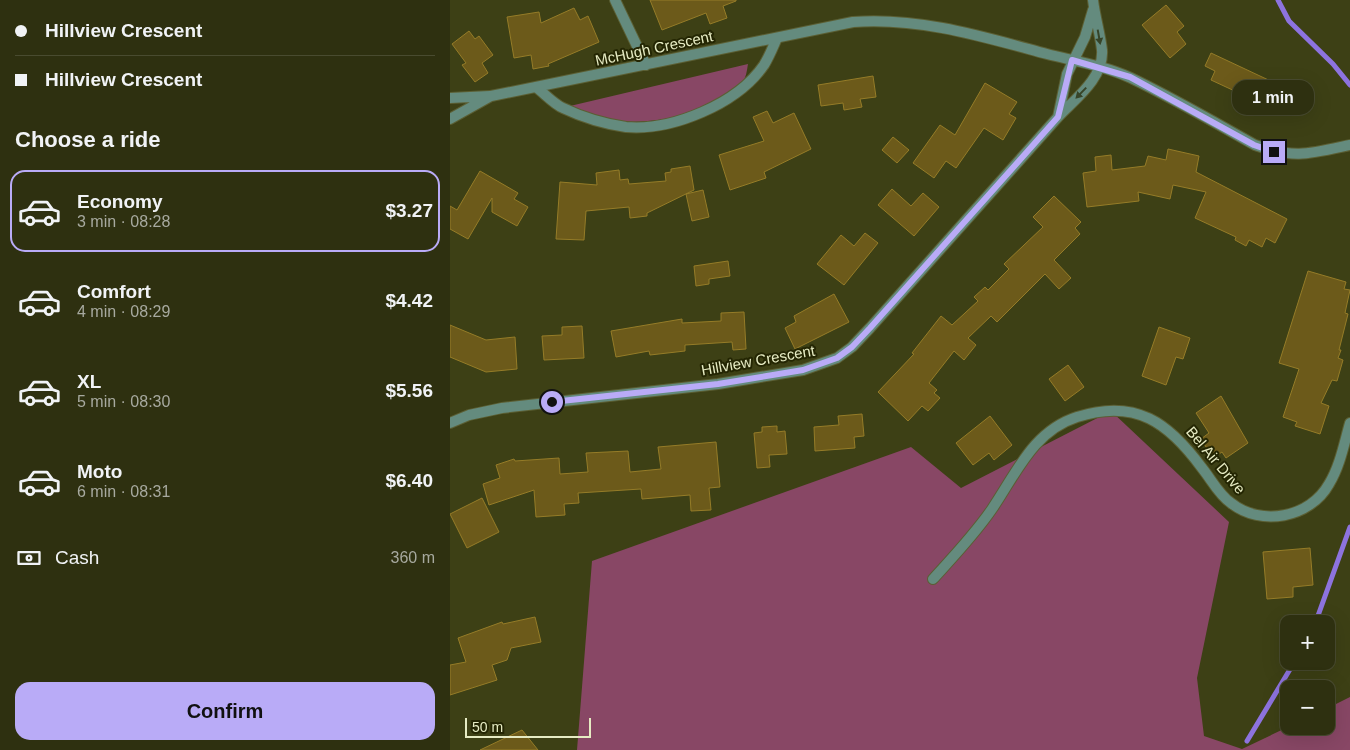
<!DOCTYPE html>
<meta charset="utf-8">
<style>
:root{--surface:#2e3010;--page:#363819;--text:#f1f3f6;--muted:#a7a99f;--line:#494b30;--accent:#b9abf7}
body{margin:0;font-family:Arial,sans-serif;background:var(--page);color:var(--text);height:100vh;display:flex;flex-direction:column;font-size:19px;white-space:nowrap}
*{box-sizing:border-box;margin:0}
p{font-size:16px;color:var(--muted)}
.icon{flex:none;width:28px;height:28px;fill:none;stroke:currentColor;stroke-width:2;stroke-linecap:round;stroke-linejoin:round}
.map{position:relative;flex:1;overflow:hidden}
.drawer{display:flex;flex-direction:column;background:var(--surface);width:450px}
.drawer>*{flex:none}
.banner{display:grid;align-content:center;height:110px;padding:0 15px;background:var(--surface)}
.fabs{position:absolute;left:830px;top:615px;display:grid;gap:10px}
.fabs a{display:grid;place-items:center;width:55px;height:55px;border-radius:10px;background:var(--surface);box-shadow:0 5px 20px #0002,0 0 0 1px var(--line);font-size:25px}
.scale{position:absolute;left:15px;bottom:12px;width:126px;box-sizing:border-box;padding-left:5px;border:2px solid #e6ebc3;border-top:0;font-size:14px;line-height:18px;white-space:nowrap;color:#e6ebc3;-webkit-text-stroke:4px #242603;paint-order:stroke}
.end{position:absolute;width:22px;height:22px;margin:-11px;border:6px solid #b9abf7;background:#111;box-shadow:0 0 0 2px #111}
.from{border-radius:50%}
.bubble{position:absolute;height:35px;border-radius:15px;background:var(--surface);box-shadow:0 5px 20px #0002,0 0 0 1px var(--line);font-size:16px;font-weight:700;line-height:35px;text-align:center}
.banner b{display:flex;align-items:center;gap:18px;height:48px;font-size:19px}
.banner b+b{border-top:1px solid var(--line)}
.banner i{width:12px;height:12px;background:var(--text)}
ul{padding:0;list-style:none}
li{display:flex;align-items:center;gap:15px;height:82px;margin:0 10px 8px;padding:0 5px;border:2px solid transparent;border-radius:15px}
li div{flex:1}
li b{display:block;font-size:19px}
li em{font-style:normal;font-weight:700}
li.selected{border-color:var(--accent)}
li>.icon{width:45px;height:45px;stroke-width:1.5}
h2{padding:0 15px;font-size:22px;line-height:60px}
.pay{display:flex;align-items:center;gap:12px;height:55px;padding:0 15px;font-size:19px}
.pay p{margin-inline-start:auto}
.action{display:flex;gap:10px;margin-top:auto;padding:10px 15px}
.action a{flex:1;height:58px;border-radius:15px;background:var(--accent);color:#111;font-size:20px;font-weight:700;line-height:58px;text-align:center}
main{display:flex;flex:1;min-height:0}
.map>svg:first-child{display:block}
.green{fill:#884765}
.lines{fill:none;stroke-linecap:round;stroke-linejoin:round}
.stream{stroke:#8d73df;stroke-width:5}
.building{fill:#6c5a1a;stroke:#957c28}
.minor-casing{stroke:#5b5f34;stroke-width:12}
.minor{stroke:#648b7e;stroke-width:10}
.oneway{fill:#374428}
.route{stroke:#b9abf7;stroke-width:6}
.labels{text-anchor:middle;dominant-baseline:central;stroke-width:4;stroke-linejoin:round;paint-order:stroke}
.street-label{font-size:15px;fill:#e6ebc3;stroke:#242603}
</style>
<main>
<section class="drawer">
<div class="banner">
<b><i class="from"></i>Hillview Crescent</b>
<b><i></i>Hillview Crescent</b>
</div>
<h2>Choose a ride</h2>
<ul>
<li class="selected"><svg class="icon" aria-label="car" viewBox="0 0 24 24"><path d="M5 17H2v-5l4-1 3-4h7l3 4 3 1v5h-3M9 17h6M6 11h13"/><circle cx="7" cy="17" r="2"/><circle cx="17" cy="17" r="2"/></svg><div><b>Economy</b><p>3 min · 08:28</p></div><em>$3.27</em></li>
<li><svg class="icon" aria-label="car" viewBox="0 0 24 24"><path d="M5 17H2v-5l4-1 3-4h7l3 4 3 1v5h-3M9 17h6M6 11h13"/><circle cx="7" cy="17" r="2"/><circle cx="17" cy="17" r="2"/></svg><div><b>Comfort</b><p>4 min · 08:29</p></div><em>$4.42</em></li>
<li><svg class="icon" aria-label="car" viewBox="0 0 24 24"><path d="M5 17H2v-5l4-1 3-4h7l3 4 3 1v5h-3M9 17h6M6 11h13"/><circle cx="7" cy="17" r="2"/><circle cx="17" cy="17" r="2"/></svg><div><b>XL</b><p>5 min · 08:30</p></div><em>$5.56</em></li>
<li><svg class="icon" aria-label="car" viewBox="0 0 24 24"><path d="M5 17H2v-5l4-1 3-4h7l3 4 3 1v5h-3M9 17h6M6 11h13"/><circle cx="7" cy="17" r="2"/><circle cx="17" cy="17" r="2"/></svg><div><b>Moto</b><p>6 min · 08:31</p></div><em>$6.40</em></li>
</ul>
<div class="pay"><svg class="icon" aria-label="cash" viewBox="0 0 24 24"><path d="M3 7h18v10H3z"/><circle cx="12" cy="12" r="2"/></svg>Cash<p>360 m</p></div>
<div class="action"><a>Confirm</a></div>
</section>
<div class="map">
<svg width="900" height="750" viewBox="0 0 900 750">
<rect width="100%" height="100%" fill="#3d4015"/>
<path class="green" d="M298 64C297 70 296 79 292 82 258 118 190 129 144 117 136 115 127 109 120 106Z
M661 411 779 522 747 678 754 736 792 749 840 726H876V709L900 697V750H127L142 561 461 447 511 488Z"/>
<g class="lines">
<path class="stream" d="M828 0 839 21 883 64 900 85
M865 624 900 527
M797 741 845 661"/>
</g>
<path class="building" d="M200 0H286V1L273 6 277 18 260 24 256 13 212 30Z
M716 5 734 26 727 32 736 44 720 58 692 25Z
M124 8 130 20 138 16 149 42 98 64 99 66 83 69 81 55 64 58 57 17 89 12 91 23Z
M19 31 25 39 29 36 43 55 32 63 38 73 25 82 12 65 16 63 2 44Z
M761 53 827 84 817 106 761 80 765 71 755 66Z
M423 76 426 97 410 99 412 107 394 110 393 103 371 106 368 85Z
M535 83 567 102 559 114 566 118 553 140 534 128 506 168 496 161 484 178 463 163 490 125 505 135Z
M317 111 323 123 344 113 361 149 314 172 316 178 280 190 269 155 314 141 303 117Z
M443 137 459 150 447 163 432 150Z
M718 149 749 156 746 172 837 219 825 243 816 238 812 247 799 240 796 246 785 240 786 237 745 218 756 192 723 185 720 199 688 192 689 201 637 207 633 173 646 171 645 157 661 155 662 170 695 166 698 156 716 160Z
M240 166 244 190 197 213V216L180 218 179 207 136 211 134 240 106 239 110 182 147 185 146 173 169 170 170 180 178 179 179 184 216 181 215 173 221 172V169Z
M30 171 68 193 64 199 78 207 67 226 42 212V198L18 239 0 229V206L7 210Z
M442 189 461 206 473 193 489 207 464 236 428 205Z
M253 190 259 217 242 221 236 194Z
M604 196 631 222 625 228 630 234 604 260 621 278 609 289 595 274 547 322 541 316 518 338 526 345 514 360 504 351 479 383 487 390 484 393 490 398 478 411 472 406 458 421 428 392 464 354 462 353 491 316 502 325 528 301 524 297 535 287 538 290 559 269 554 264 593 227 583 217Z
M415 233 428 243 394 285 367 264 391 235 404 246Z
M278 261 280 276 259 279V284L246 286 244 266Z
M858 271 896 282 894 289 900 290 895 313 898 314 889 350H891L888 358 893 360 887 381 882 380 871 403 879 406 870 434 845 426 847 422 833 417 849 369 829 363Z
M384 294 399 322 345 349 335 328 346 322 344 316Z
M294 312 296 349 283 350 282 342 235 345V351L200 355 199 351 166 357 161 331 232 319V323L271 321V313Z
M0 325 36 340 65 337 67 369 36 372 0 357Z
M132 326 134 358 94 360 92 336 112 335V327Z
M709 327 740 338 733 359 726 357 716 385 692 376Z
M618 365 634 387 615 401 599 379Z
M771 396 798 443 776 458 772 452 763 458 751 439 759 433 746 413Z
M412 414 414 436 404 437 405 448 365 451 364 427 389 425 388 416Z
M540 416 562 445 544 460 539 453 523 465 506 443Z
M327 426V432L335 431 337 454 319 455 320 467 307 468 304 433 312 432V427Z
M266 442 270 487 259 488 261 510 241 511 240 495 192 499 191 489 128 493 129 503 114 504 115 515 86 517 84 490 39 505 33 484 50 478 46 465 64 459 65 461 109 458 110 474 138 472 136 453 178 451 180 472 211 469 208 447Z
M32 498 49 532 17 548 0 514Z
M860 548 863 585 843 587V597L817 599 813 552Z
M85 617 91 642 61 648 57 660 42 665 47 680 0 695V665L16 662 8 638 52 622 53 624Z
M72 730 88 750H30Z"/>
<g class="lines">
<defs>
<path id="minor" d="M165 0 196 65
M86 87C95 94 104 104 113 108 132 117 155 124 176 127 222 131 287 104 314 65 319 57 323 47 327 38
M0 98 40 96
M608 117 617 74 635 37 643 10
M0 119 41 96 403 22C470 17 534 37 597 54 625 61 655 66 681 78 723 98 764 122 805 145 845 159 859 154 900 145
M0 423 19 415 52 408 268 384 353 370 387 358 402 347 420 328 608 117C625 99 654 78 652 50 650 33 645 17 643 0
M483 579C504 556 525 534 542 509 566 474 583 431 627 417 686 398 719 423 752 468 761 479 769 495 781 503 811 527 860 518 879 484 890 466 894 444 900 423"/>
</defs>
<use href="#minor" class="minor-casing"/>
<use href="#minor" class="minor"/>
</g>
<defs><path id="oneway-solid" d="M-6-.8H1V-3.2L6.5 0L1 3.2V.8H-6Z" transform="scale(1.25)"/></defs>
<g class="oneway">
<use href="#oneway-solid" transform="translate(649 37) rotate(80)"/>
<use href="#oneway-solid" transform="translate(631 93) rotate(134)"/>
</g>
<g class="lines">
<path class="route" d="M102 402 268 384 353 370 387 358 402 347 420 328 608 117 622 60 680 77 804 145 824 152"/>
</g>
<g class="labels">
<g class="street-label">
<text transform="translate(204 48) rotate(-12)">McHugh Crescent</text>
<text transform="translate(308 360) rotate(-10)">Hillview Crescent</text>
<text transform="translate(766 460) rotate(50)">Bel Air Drive</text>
</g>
</g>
</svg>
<div class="fabs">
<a>+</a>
<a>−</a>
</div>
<div class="scale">50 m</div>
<i class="end from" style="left:102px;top:402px"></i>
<i class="end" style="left:824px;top:152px"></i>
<div class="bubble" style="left:782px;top:80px;width:82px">1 min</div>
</div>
</main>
